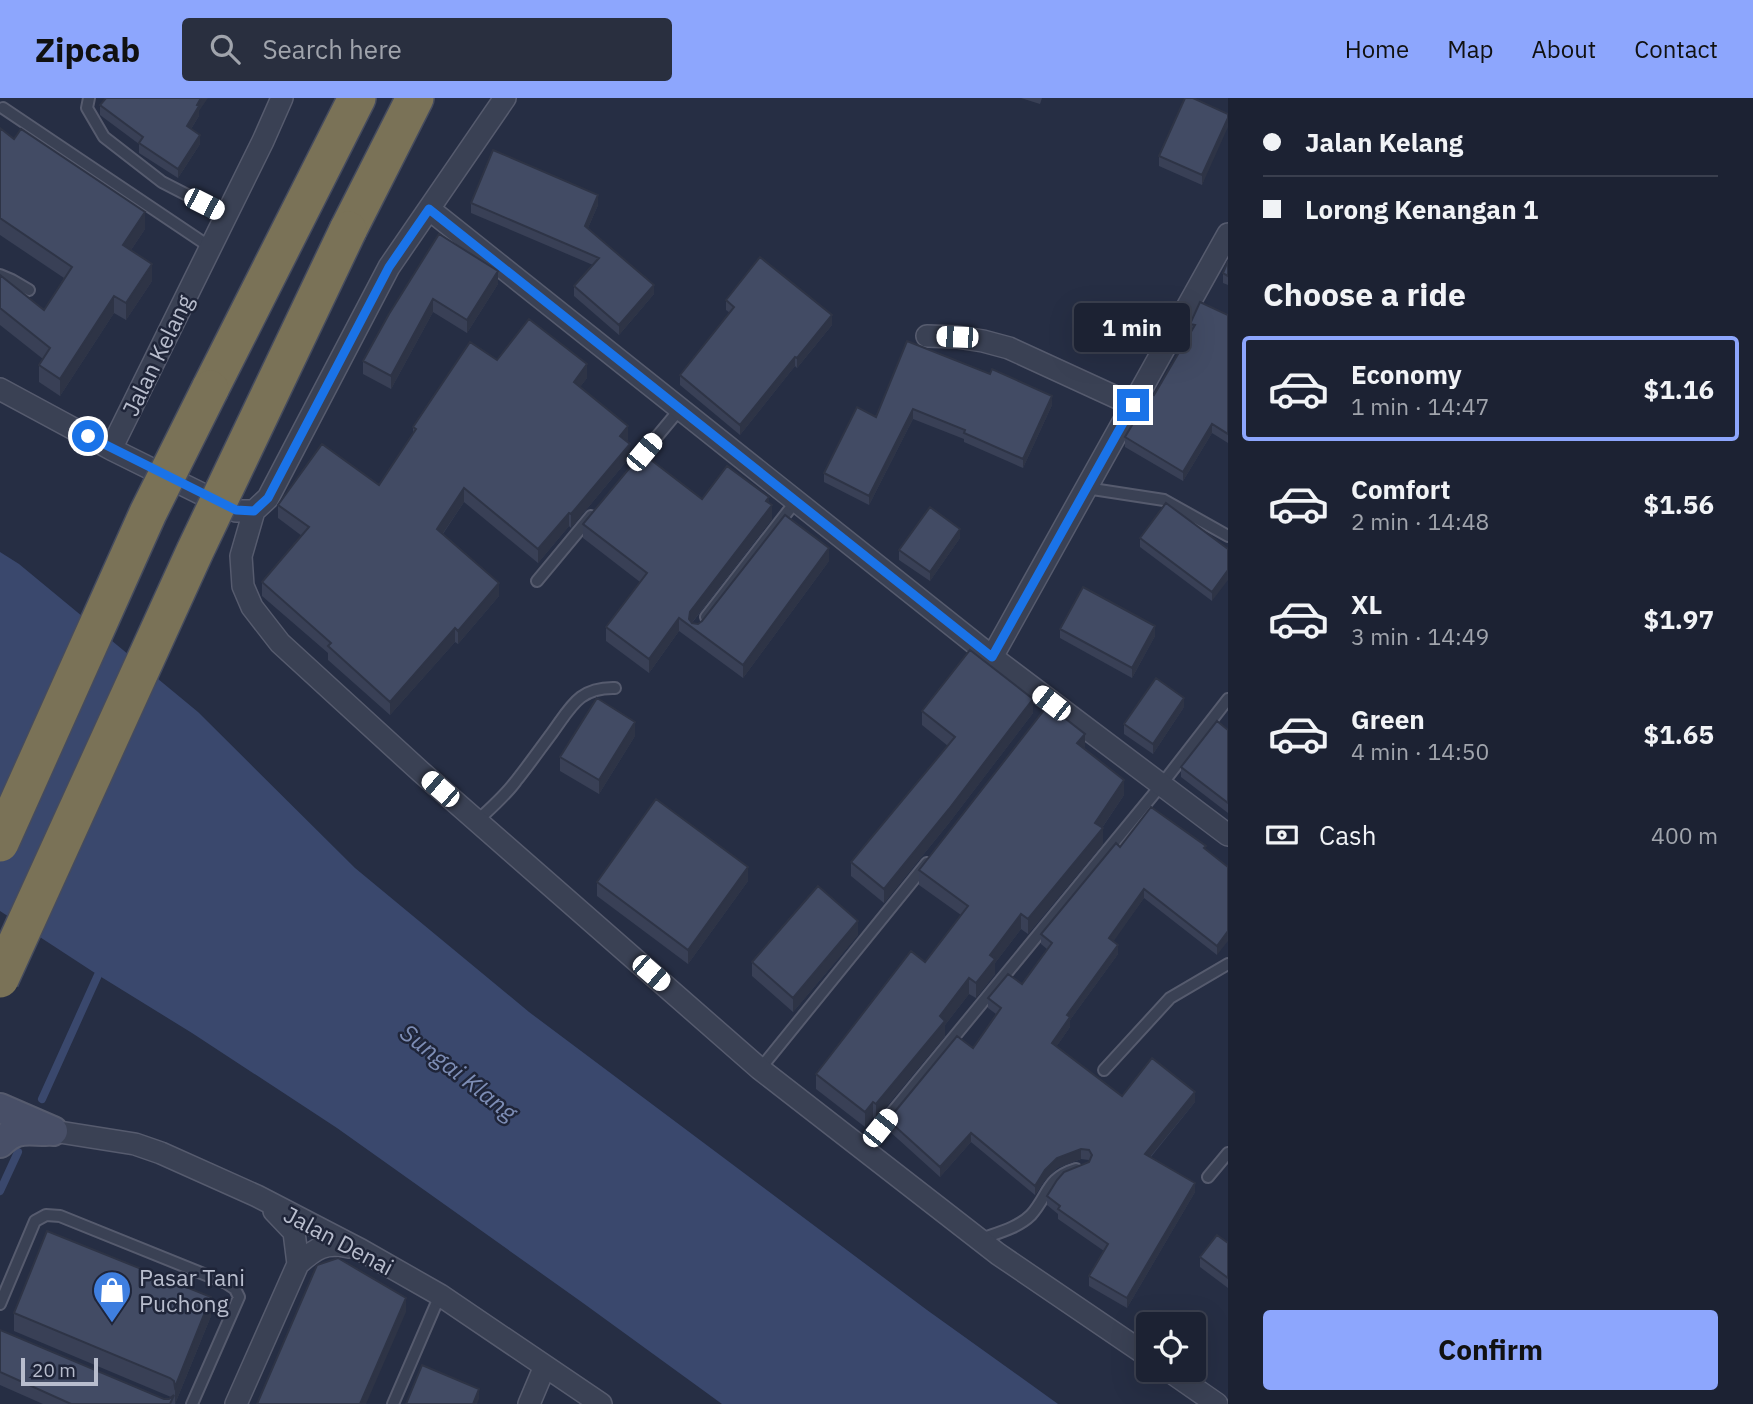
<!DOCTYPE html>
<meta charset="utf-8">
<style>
:root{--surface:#1c2233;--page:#292f3f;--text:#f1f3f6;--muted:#a0a4ac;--line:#3a3f4e;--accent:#8da6fd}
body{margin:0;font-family:"IBM Plex Sans",sans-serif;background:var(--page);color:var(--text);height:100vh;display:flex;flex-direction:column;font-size:26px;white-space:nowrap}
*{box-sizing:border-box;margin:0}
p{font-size:23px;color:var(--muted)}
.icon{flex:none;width:38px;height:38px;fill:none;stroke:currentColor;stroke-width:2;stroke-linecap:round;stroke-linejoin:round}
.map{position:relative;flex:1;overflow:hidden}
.panel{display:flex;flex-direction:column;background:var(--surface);width:525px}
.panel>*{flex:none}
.top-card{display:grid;align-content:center;height:154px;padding:0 35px;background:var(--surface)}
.buttons{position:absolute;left:1136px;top:1214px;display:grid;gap:14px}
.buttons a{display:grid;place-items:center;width:70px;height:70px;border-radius:7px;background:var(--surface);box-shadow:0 7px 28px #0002,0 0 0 2px var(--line);font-size:35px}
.scale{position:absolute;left:21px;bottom:18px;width:77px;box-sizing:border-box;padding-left:7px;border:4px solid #b8bdcd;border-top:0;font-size:19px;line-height:24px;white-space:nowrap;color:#b8bdcd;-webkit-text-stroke:5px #1f2539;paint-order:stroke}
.end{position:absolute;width:32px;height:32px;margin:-16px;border:9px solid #1a73e8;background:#fff;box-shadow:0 0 0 4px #fff}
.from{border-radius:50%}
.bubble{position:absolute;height:49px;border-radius:7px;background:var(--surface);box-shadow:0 7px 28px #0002,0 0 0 2px var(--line);font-size:23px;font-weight:700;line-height:49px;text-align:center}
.car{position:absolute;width:21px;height:42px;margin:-21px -10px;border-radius:9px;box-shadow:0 0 5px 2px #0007;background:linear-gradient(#fff 24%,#345 0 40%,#fff 0 76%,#345 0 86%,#fff 0)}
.top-card b{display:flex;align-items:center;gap:24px;height:66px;font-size:26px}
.top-card b+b{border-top:2px solid var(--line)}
.top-card i{width:18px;height:18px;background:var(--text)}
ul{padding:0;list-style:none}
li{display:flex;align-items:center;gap:21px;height:105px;margin:0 14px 10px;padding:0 21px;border:4px solid transparent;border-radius:7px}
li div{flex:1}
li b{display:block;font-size:26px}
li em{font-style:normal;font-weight:700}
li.on{border-color:var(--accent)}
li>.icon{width:63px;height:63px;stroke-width:1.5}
h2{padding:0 35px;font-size:32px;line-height:84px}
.pay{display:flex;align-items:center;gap:18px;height:77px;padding:0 35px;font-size:26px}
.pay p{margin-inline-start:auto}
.action{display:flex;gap:14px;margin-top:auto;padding:14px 35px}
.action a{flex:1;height:80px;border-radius:7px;background:var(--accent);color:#111;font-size:28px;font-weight:700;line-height:80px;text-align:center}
header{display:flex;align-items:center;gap:42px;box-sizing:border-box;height:98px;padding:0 35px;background:var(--accent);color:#111}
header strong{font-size:33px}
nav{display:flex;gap:38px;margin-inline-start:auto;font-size:24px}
.search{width:490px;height:63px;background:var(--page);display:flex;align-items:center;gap:18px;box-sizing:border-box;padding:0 24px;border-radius:7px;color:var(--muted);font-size:26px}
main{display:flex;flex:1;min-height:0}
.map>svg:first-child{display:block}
.water{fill:#3a486d}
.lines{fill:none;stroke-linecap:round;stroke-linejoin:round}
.stream{stroke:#3a486d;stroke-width:8}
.lane-casing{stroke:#565b6e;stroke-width:14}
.street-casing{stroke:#565b6e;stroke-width:24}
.secondary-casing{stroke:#565b6e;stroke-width:32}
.highway-casing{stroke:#454b5e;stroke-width:40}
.lane{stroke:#3a4154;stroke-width:10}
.street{stroke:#3a4154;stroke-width:21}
.secondary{stroke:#484f67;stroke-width:28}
.highway{stroke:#7a7257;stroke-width:37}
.highway-bridge-casing{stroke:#454b5e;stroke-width:40;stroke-linecap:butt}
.highway-bridge{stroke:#7a7257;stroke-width:37}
.wall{fill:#394056}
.shaded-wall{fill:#2e3446}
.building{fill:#424b64;stroke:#2e3446;stroke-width:2}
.route{stroke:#1a73e8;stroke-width:9}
.labels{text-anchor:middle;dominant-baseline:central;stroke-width:5;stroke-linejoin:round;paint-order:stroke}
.street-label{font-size:23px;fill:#b8bdcd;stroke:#1f2539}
.poi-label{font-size:23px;fill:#b8bdcd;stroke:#1f2539;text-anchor:start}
.water-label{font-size:24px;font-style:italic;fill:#7d8db5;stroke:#1f2539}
</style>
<header>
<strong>Zipcab</strong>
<div class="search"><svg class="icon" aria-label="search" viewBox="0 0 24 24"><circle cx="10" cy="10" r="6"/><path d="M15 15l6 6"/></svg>Search here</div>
<nav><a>Home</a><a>Map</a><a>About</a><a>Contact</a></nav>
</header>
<main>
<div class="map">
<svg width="1228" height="1306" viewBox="0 0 1228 1306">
<rect width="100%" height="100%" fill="#262e44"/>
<path class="water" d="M0 454 19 466 198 614 355 770 529 914 927 1212 1058 1306H722L583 1205 337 1030 192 935 98 877 0 813Z"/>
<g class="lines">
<path class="stream" d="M42 1001 98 877
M0 1093 18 1054"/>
<defs>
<path id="lane" d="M89 0 87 10 104 39 162 84 226 117
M3 10 210 149
M0 177 12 182 29 192
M635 365 680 311
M1086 390 1164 402 1228 438
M537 483 591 418
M706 519 796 403
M477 723C491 710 505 698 516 683 528 668 540 651 552 635 571 609 579 589 615 590
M760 971 927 765
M1104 972 1170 900 1228 866
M862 1051 1162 686 1228 601
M1208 1079 1228 1055
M981 1141C997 1135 1018 1130 1031 1117 1049 1097 1046 1080 1076 1071
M0 1206 35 1123 46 1117 60 1118 226 1185 235 1191 239 1199 192 1306
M393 1306 440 1197"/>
<path id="street" d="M429 111 992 559 1228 737
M927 238 957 239 983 243 1009 250 1133 307
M0 291 111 351 236 413H254L268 400 389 169 505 0
M111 351 263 43 282 0
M254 413 241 458 243 488 252 509 280 545 421 674 760 971 998 1156 1148 1258
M992 559 1228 136
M53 1033 135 1046 161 1055 257 1098 361 1152 440 1197 601 1306
M274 1113 294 1134 298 1166
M1168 1272 1217 1306
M236 1306 298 1166C316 1150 325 1144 349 1149
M529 1306 545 1268"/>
<path id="secondary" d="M0 1010 53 1033
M0 1045C16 1029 26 1033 46 1033"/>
<path id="highway" d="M348 132 415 0
M210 291 357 0"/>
</defs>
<use href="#lane" class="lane-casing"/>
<use href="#street" class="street-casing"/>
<use href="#secondary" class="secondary-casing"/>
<use href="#highway" class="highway-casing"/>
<use href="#lane" class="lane"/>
<use href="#street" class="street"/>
<use href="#secondary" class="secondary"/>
<use href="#highway" class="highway"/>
<defs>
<path id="highway-bridge" d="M0 745 148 415 210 291
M0 881 195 453 348 132"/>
</defs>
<use href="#highway-bridge" class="highway-bridge-casing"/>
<use href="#highway-bridge" class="highway-bridge"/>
</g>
<path class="wall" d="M1021 0H1042L1040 6Z
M100 7 199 13V18L191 31 200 46 178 80 139 55V46L100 17Z
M1228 16 1202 87 1159 68V58Z
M0 30 14 41 145 131 131 152 152 183 126 222 114 215 60 298 39 284V267L43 261 0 227V177L44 212 64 180 0 137Z
M471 105 598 107 588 130 654 196 619 237 574 198V188L593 167 471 115Z
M439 136 498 186 467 235 433 214 391 291 363 276V263Z
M1228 163V187L1223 185V175Z
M726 202 832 227 797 270 795 268 740 337 680 287V277L730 215 726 212Z
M1228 217V345L1212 335 1183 383 1125 349V339L1154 297 1190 235V226Z
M907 243 1052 307 1023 370 964 344V341L913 321 869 407 824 384V375L876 319Z
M497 262 587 280 580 289 628 342 626 343 630 359 571 430 569 428 538 465 464 404 443 436 499 498 458 546 455 544 390 617 328 562V555L262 498V484L302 438 278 420V407L379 387 413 335V329Z
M702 401 769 405 772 421 692 525 698 526 829 463 743 580 679 533 649 575 606 543V529L640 484 583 440V426Z
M960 440 930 483 899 462V452Z
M1140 440 1228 451 1212 503 1140 449Z
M1060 531 1155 538 1132 580 1060 540Z
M1184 609 1153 656 1124 636V626Z
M922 613 1033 615 949 725 884 805 851 778V764L948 648 922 627Z
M1228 632V715L1181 679V669Z
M635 638 599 696 560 673V659Z
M1084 651 1124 697 1102 730 1103 746 1028 836 1021 831 995 865V876L976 900 969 896 945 927V938L876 1021 873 1019 865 1029 816 991V976L925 864 961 817 919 787V772Z
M1120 749 1206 752 1228 769 1217 857 1144 800 1113 843 1118 856 1070 922V929L1056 949 1122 998 1195 1004 1151 1059 1195 1094 1127 1210 1089 1188V1178L1104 1153 1058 1121V1116L1047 1107V1098L1089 1064V1062L1081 1061 1057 1070 1045 1082 1035 1097 971 1044 940 1079 888 1032V1022L973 950 996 916 988 910V900L1022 886 1047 851 1041 846V836Z
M748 783 688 866 597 798V784Z
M858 837 793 914 752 878V864Z
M1228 1145V1190L1200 1169V1159Z
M14 1215 211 1218 175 1306H174V1302V1306H43L0 1287V1232L164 1301H169L171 1299 14 1233Z"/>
<path class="shaded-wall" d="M201 0H208L199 13V18L187 37V28Z
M1228 20V29L1202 87V77Z
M200 37V46L178 80V71Z
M598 97V107L585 137V128Z
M145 114V131L123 164V147Z
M152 166V183L126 222V205Z
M498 173V186L467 235V222Z
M654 187V196L619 237V227Z
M114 198V215L60 298V281Z
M433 201V214L391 291V278Z
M832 217V227L797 270V260Z
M795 259V268L740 337V327Z
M587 266V280L574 297V284Z
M1052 298V307L1023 370V361Z
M913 311V321L869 407V398Z
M1212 326V335L1183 383V374Z
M628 328V342L620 352V338Z
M630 346V359L571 430V416Z
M464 390V404L437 444V431Z
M769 399V411L772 407V421L690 527 689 521 690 514Z
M569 415V428L538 465V451Z
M960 431V440L930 483V474Z
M829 450V463L743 580V567Z
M1228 472V482L1212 503V494Z
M499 485V498L458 546V533Z
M679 520V533L649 575V561Z
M1155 528V538L1132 580V570Z
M455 530V544L390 617V604Z
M1184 600V609L1153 656V646Z
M1033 601V615L949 725 884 805V791Z
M635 624V638L599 696V682Z
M1085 636V651L1077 645Z
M1124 682V697L1095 740 1103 730V746L1028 836V821Z
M748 769V783L688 866V852Z
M1144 791V800L1109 850V840Z
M1021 816V831L995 865V876L976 900V885L990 857Z
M858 823V837L793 914V900Z
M1228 833V843L1217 857V848Z
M1118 847V856L1070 922V929L1052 955V945L1067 917Z
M969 880V896L945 927V938L876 1021V1006L940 918Z
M1195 994V1004L1145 1065V1056Z
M873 1004V1019L865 1029V1014Z
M971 1035V1044L940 1079V1069Z
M1081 1051V1061L1057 1070 1045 1082 1035 1097V1088L1045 1072 1057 1060Z
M1195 1085V1094L1127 1210V1200Z
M211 1199V1218L175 1306V1289Z
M406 1200V1214L366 1306H360Z
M479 1291V1301L477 1306H473Z"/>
<path class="building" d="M106 0H201L197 7 199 8 187 28 200 37 178 71 139 45 143 39 100 7Z
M1185 0H1193L1228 16V20L1202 77 1159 58Z
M0 30 14 41 21 31 145 114 123 147 152 166 126 205 114 198 60 281 39 267 50 250 0 210V177L44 212 72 169 0 120Z
M493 52 598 97 585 128 654 187 619 227 574 188 599 160 471 105Z
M439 136 498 173 467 222 433 201 391 278 363 263 389 216Z
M760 159 832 217 797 260 795 259 740 327 680 277 734 209 726 202Z
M1228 163V178L1223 175Z
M1200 204 1228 217V336L1212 326 1183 374 1125 339 1151 295 1154 297 1195 227 1190 226Z
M529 221 587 266 574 284 628 328 620 338 630 346 571 416 569 415 538 451 464 390 437 431 499 485 458 533 455 530 390 604 328 548 331 545 262 484 309 429 278 407 322 346 379 387 416 331 413 329 470 244 497 262Z
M907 243 990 276 992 271 1052 298 1023 361 964 335 965 332 913 311 869 398 824 375 857 309 876 319Z
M642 355 702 401 727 368 769 399 766 403 772 407 690 514 689 521 692 525 698 526 702 523 785 417 829 450 743 567 679 520 649 561 606 529 647 475 583 426Z
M1166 405 1228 451V472L1212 494 1140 440Z
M930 409 960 431 930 474 899 452Z
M1083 489 1155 528 1132 570 1060 531Z
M970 552 1033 601 949 711 884 791 851 764 955 639 922 613Z
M1156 580 1184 600 1153 646 1124 626Z
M597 600 635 624 599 682 560 659Z
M1048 607 1085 636 1077 645 1124 682 1095 725 1103 730 1028 821 1021 816 990 857 995 861 976 885 969 880 940 918 945 923 876 1006 873 1004 865 1014 816 976 911 853 925 864 968 808 919 772Z
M1217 623 1228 632V705L1181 669Z
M656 701 748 769 688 852 597 784Z
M1151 709 1206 748 1204 750 1228 769V833L1217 848 1144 791 1109 840 1118 847 1067 917 1070 919 1052 945 1122 998 1152 960 1195 994 1145 1056 1195 1085 1127 1200 1089 1178 1108 1146 1058 1111 1060 1108 1047 1098 1057 1082 1064 1074 1089 1064 1092 1057 1089 1052 1081 1051 1057 1060 1045 1072 1035 1088 971 1035 940 1069 888 1022 957 938 973 950 1001 910 988 900 1008 876 1022 886 1052 845 1041 836 1116 745 1120 749Z
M818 788 858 823 793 900 752 864Z
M47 1133 211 1199 175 1289 174 1283 170 1280 14 1215Z
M1217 1137 1228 1145V1180L1200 1159Z
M338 1160 406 1200 360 1306H257L317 1167Z
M0 1232 164 1301H169L174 1297 170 1306H71L0 1274Z
M422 1267 479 1291 473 1306H406Z"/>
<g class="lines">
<path class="route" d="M88 338 236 412 254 413 268 400 389 169 429 111 992 559 1133 307"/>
</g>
<defs>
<symbol id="shop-pin" viewBox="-11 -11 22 30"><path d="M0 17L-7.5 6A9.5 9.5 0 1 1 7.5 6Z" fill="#3f7fe0" stroke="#1f2539"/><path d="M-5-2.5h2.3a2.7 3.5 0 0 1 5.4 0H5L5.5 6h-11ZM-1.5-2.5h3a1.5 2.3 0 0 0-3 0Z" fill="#fff"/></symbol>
</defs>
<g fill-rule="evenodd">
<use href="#shop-pin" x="90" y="1170" width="44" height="60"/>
</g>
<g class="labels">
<g class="street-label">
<text transform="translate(157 257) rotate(-64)">Jalan Kelang</text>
<text transform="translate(339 1142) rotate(28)">Jalan Denai</text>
</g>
<g class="poi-label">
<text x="139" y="1179">Pasar Tani<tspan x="139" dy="26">Puchong</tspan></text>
</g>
<g class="water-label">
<text transform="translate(459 974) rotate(38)">Sungai Klang</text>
</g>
</g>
</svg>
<div class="buttons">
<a><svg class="icon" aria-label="locate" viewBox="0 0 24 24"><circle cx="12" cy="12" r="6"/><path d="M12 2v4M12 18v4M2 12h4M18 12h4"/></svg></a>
</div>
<div class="scale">20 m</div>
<i class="end from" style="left:88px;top:338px"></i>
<i class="end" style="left:1133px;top:307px"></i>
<div class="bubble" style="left:1074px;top:205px;width:116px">1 min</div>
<i class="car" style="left:204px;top:106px;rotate:117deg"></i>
<i class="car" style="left:957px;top:239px;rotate:272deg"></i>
<i class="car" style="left:644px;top:354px;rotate:40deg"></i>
<i class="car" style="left:1051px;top:605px;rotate:308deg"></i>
<i class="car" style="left:440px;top:691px;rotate:311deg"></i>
<i class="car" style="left:651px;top:875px;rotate:131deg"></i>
<i class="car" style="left:880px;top:1030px;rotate:39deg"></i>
</div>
<section class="panel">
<div class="top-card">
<b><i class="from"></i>Jalan Kelang</b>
<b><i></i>Lorong Kenangan 1</b>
</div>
<h2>Choose a ride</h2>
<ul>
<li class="on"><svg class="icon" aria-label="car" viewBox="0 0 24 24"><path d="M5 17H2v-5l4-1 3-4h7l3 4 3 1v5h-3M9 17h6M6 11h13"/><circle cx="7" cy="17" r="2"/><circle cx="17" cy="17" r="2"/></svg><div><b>Economy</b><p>1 min · 14:47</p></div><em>$1.16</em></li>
<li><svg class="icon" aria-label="car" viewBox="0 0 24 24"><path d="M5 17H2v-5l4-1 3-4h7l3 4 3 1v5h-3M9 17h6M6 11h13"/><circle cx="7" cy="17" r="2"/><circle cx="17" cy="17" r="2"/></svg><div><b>Comfort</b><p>2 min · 14:48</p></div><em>$1.56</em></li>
<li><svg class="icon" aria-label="car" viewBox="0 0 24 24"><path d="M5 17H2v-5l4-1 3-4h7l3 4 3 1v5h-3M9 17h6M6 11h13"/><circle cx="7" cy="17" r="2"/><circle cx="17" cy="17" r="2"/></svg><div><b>XL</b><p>3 min · 14:49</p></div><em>$1.97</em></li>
<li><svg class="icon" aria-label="car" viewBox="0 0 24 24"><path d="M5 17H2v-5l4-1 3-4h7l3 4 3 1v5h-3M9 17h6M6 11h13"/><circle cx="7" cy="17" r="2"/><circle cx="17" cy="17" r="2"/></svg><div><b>Green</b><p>4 min · 14:50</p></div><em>$1.65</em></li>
</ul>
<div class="pay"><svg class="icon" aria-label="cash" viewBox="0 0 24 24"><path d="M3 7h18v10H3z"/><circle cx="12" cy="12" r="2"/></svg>Cash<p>400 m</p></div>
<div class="action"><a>Confirm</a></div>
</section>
</main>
